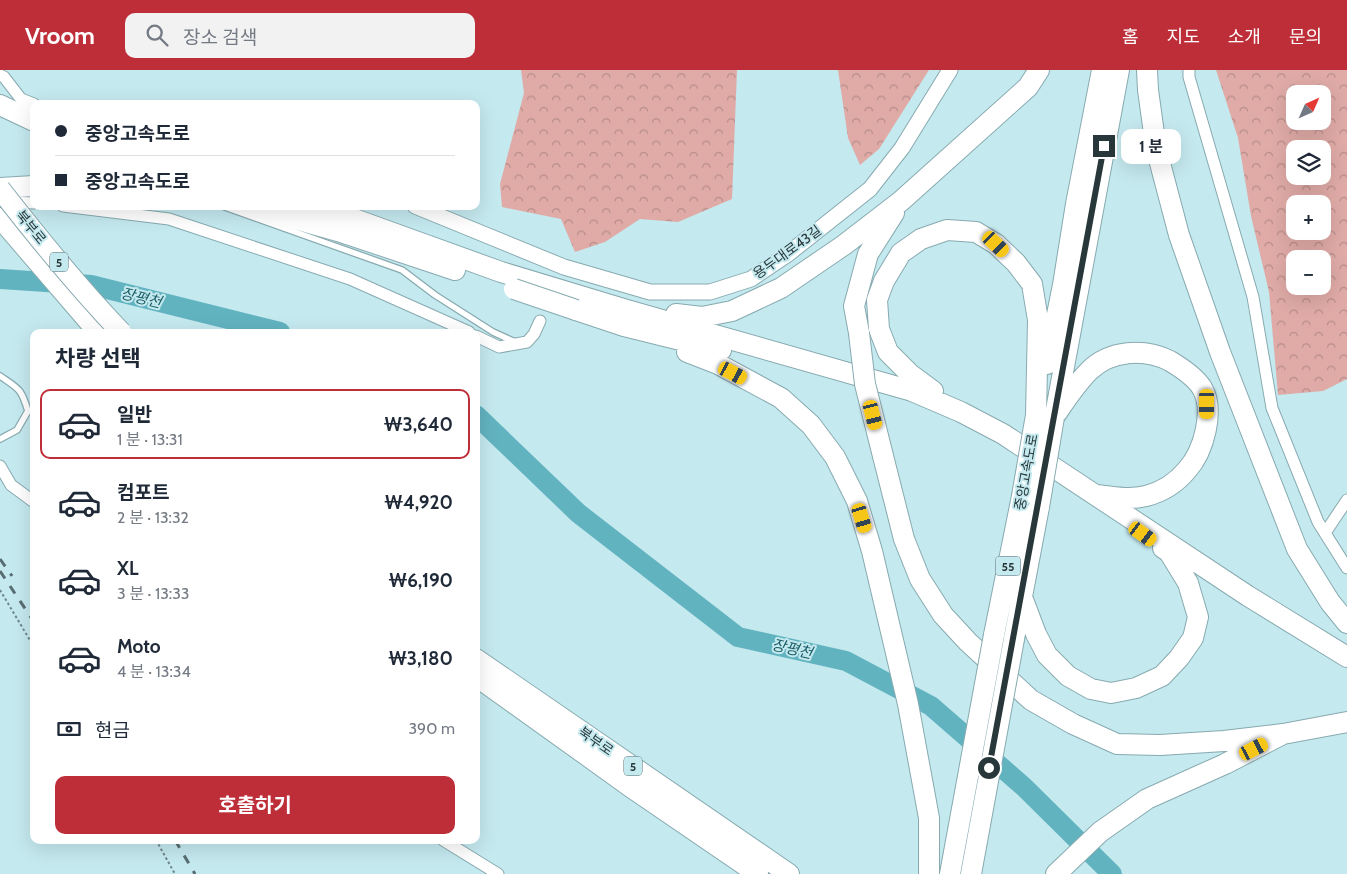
<!DOCTYPE html>
<html lang="ko">
<meta charset="utf-8">
<style>
:root{--surface:#fff;--page:#f2f2f3;--text:#1f2937;--muted:#747a83;--line:#e0e1e3;--accent:#be2e38}
body{margin:0;font-family:Cabin,"Noto Sans KR",sans-serif;background:var(--page);color:var(--text);height:100vh;display:flex;flex-direction:column;font-size:19px;white-space:nowrap}
*{box-sizing:border-box;margin:0}
p{font-size:16px;color:var(--muted)}
.icon{flex:none;width:28px;height:28px;fill:none;stroke:currentColor;stroke-width:2;stroke-linecap:round;stroke-linejoin:round}
.map{position:relative;flex:1;overflow:hidden}
.side{position:absolute;left:30px;top:259px;width:450px;height:515px;display:flex;flex-direction:column;background:var(--surface);border-radius:10px;box-shadow:0 5px 20px #0002}
.side>*{flex:none}
.guide{position:absolute;left:30px;top:30px;width:450px;height:110px;border-radius:10px;box-shadow:0 5px 20px #0002;display:grid;align-content:center;height:110px;padding:0 25px;background:var(--surface)}
.needle{width:32px;rotate:45deg}
.controls{position:absolute;left:1286px;top:15px;display:grid;gap:10px}
.controls a{display:grid;place-items:center;width:45px;height:45px;border-radius:10px;background:var(--surface);box-shadow:0 5px 20px #0002;font-size:25px}
.end{position:absolute;width:22px;height:22px;margin:-11px;border:6px solid #283739;background:#fff;box-shadow:0 0 0 2px #fff}
.from{border-radius:50%}
.bubble{position:absolute;height:35px;border-radius:10px;background:var(--surface);box-shadow:0 5px 20px #0002;font-size:16px;font-weight:700;line-height:35px;text-align:center}
.car{position:absolute;width:15px;height:30px;margin:-15px -8px;border-radius:6px;box-shadow:0 0 4px 1px #0007;background:linear-gradient(#f5c518 24%,#345 0 40%,#f5c518 0 76%,#345 0 86%,#f5c518 0)}
.guide b{display:flex;align-items:center;gap:18px;height:48px;font-size:19px}
.guide b+b{border-top:1px solid var(--line)}
.guide i{width:12px;height:12px;background:var(--text)}
ul{padding:0;list-style:none}
li{display:flex;align-items:center;gap:15px;height:70px;margin:0 10px 8px;padding:0 15px;border:2px solid transparent;border-radius:10px}
li div{flex:1}
li b{display:block;font-size:19px}
li em{font-style:normal;font-weight:700}
li.current{border-color:var(--accent)}
li>.icon{width:45px;height:45px;stroke-width:1.5}
h2{padding:0 25px;font-size:22px;line-height:60px}
.pay{display:flex;align-items:center;gap:12px;height:55px;padding:0 25px;font-size:19px}
.pay p{margin-inline-start:auto}
.primary-button{display:flex;gap:10px;margin-top:auto;padding:10px 25px}
.primary-button a{flex:1;height:58px;border-radius:10px;background:var(--accent);color:#fff;font-size:20px;font-weight:700;line-height:58px;text-align:center}
header{display:flex;align-items:center;gap:30px;box-sizing:border-box;height:70px;padding:0 25px;background:var(--accent);color:#fff}
header strong{font-size:24px}
nav{display:flex;gap:28px;margin-inline-start:auto;font-size:18px}
.search{width:350px;height:45px;background:var(--page);display:flex;align-items:center;gap:12px;box-sizing:border-box;padding:0 18px;border-radius:10px;color:var(--muted);font-size:19px}
.map>svg:first-child{display:block}
.forest{fill:url(#forest-crowns);fill-rule:evenodd}
.lines{fill:none;stroke-linecap:round;stroke-linejoin:round}
.river{stroke:#62b3c0;stroke-width:20}
.lane-casing{stroke:#87aab0;stroke-width:8}
.street-casing{stroke:#87aab0;stroke-width:13}
.secondary-casing{stroke:#87aab0;stroke-width:17}
.highway-casing{stroke:#87aab0;stroke-width:22}
.path{stroke:#6e878b;stroke-width:2;stroke-dasharray:2.5 2.5;stroke-linecap:butt}
.lane{stroke:#fff;stroke-width:5.5}
.street{stroke:#fff;stroke-width:11}
.secondary{stroke:#fff;stroke-width:15}
.highway{stroke:#fff;stroke-width:20}
.rail{stroke:#586d71;stroke-width:3;stroke-dasharray:9 9;stroke-linecap:butt}
.highway-bridge-casing{stroke:#87aab0;stroke-width:22;stroke-linecap:butt}
.highway-bridge{stroke:#fff;stroke-width:20}
.route{stroke:#283739;stroke-width:6}
.labels{text-anchor:middle;dominant-baseline:central;stroke-width:4;stroke-linejoin:round;paint-order:stroke}
.shield{fill:#c4e9ef;stroke:#576c70;stroke-width:1}
.shield-label{font-size:12px;font-weight:bold;fill:#283739}
.street-label{font-size:14px;fill:#283739;stroke:#c4e9ef}
.water-label{font-size:15px;font-style:italic;fill:#1a5d67;stroke:#c4e9ef}
</style>
<header>
<strong>Vroom</strong>
<div class="search"><svg class="icon" aria-label="search" viewBox="0 0 24 24"><circle cx="10" cy="10" r="6"/><path d="M15 15l6 6"/></svg>장소 검색</div>
<nav><a>홈</a><a>지도</a><a>소개</a><a>문의</a></nav>
</header>
<div class="map">
<svg width="1347" height="804" viewBox="0 0 1347 804">
<defs>
<pattern id="forest-crowns" width="20" height="18" patternUnits="userSpaceOnUse" patternTransform="scale(1.25)"><rect width="20" height="18" fill="#e0aba7"/><path d="M2 6a3 3 0 1 1 6 0M12 15a3 3 0 1 1 6 0" fill="none" stroke="#b68c89"/></pattern>
</defs>
<rect width="100%" height="100%" fill="#c4e9ef"/>
<path class="forest" d="M521 0H737L732 129 678 152 640 149 605 172 575 182 561 149 502 137 500 114 524 23Z
M838 0H929L879 79 860 95 848 68Z
M1216 0H1347V309L1323 321 1278 325 1269 222 1251 146 1238 68ZM1295 24H1322V51H1295ZM1295 79H1322V106H1295ZM1295 134H1322V161H1295ZM1295 189H1322V216H1295Z"/>
<g class="lines">
<path class="river" d="M0 209 91 215 280 262
M476 345 578 443 738 567 846 591 931 636 1024 717 1112 804"/>
<defs>
<path id="lane" d="M222 136 402 200 435 225 493 262 515 272
M0 306C19 319 21 318 28 341L17 360 0 369"/>
<path id="street" d="M1189 0V7L1253 227 1272 338 1318 452 1347 498
M0 5 4 7 21 29 34 34
M9 132 34 133
M63 136 169 149 350 209 469 262
M476 266 499 277 527 272 534 264 540 251
M0 396 11 415 34 432
M1325 463 1347 430
M443 770 498 804"/>
<path id="secondary" d="M415 136 564 197 650 222H710L751 209 788 184 870 119 902 78 950 0"/>
<path id="highway" d="M1147 0 1148 20 1156 78 1179 165 1220 282 1297 479 1330 532 1347 553
M0 35 34 51
M0 118 34 116
M249 136 338 161 455 200
M307 136 357 150 501 202 627 240 912 321 961 342 1003 364 1248 526 1347 587
M0 148 98 262
M576 240 624 256 721 280
M676 244 702 247 732 241 781 218 844 175 901 131 1028 17 1039 0
M859 263 854 236 868 184 894 143
M687 282 718 294 781 328 811 355 835 387 857 431 872 481 908 634 929 748V804
M1047 294 1063 215 1076 134 1102 0
M933 321 910 304 888 282 879 259 877 230 884 211 901 183 921 169 947 160 976 162 996 174 1016 193 1032 214 1038 250 1036 345
M1056 340 1119 0
M1054 347C1065 331 1075 315 1089 301 1110 280 1144 278 1170 291 1180 297 1196 308 1202 318 1215 340 1204 381 1187 400 1177 412 1162 422 1146 426 1130 430 1113 427 1097 425
M883 386 904 469 920 509 943 545 968 572 1031 630 1073 654 1117 674 1160 675 1224 671 1283 664
M1022 527 1036 564 1047 585 1068 606 1091 619 1111 623 1136 618 1162 606 1179 588 1193 568 1198 547 1188 513 1169 482 1163 478
M994 565 1022 426
M1014 569 1039 437
M476 589 789 804
M476 606 635 720 758 804
M1056 804 1100 762 1147 729 1225 694 1283 664 1347 652"/>
</defs>
<use href="#lane" class="lane-casing"/>
<use href="#street" class="street-casing"/>
<use href="#secondary" class="secondary-casing"/>
<use href="#highway" class="highway-casing"/>
<path class="path" d="M0 520 34 577
M156 770 175 804"/>
<use href="#lane" class="lane"/>
<use href="#street" class="street"/>
<use href="#secondary" class="secondary"/>
<use href="#highway" class="highway"/>
<path class="rail" d="M0 489 12 506
M0 501 34 552
M175 770 195 804"/>
<defs>
<path id="highway-bridge" d="M0 119C38 168 78 217 121 262
M514 219 576 240
M859 263 865 314 883 386
M1022 426 1036 345
M1039 437 1054 347
M950 804 994 565
M971 804 1014 569"/>
</defs>
<use href="#highway-bridge" class="highway-bridge-casing"/>
<use href="#highway-bridge" class="highway-bridge"/>
</g>
<g class="lines">
<path class="route" d="M989 698 1104 76"/>
</g>
<g class="labels">
<g class="shield">
<rect x="50" y="182.5" width="18" height="19" rx="4"/>
<rect x="995.5" y="486.5" width="25" height="19" rx="4"/>
<rect x="624" y="686.5" width="18" height="19" rx="4"/>
</g>
<g class="shield-label">
<text x="59" y="192">5</text>
<text x="1008" y="496">55</text>
<text x="633" y="696">5</text>
</g>
<g class="street-label">
<text transform="translate(31 157) rotate(51)">북부로</text>
<text transform="translate(787 182) rotate(-36)">용두대로43길</text>
<text transform="translate(1026 402) rotate(-80)">중앙고속도로</text>
<text transform="translate(596 671) rotate(35)">북부로</text>
</g>
<g class="water-label">
<text transform="translate(141 228) rotate(14)">장평천</text>
<text transform="translate(792 579) rotate(13)">장평천</text>
</g>
</g>
</svg>
<div class="controls">
<a><svg class="needle" viewBox="-14 -14 28 28"><path d="M0-13l5 13h-10z" fill="#e53935"/><path d="M0 13l5-13h-10z" fill="#747a83"/></svg></a>
<a><svg class="icon" aria-label="layers" viewBox="0 0 24 24"><path d="M12 4l9 5-9 5-9-5zM3 14l9 5 9-5"/></svg></a>
<a>+</a>
<a>−</a>
</div>
<i class="end from" style="left:989px;top:698px"></i>
<i class="end" style="left:1104px;top:76px"></i>
<div class="bubble" style="left:1121px;top:59px;width:60px">1 분</div>
<i class="car" style="left:996px;top:174px;rotate:134deg"></i>
<i class="car" style="left:733px;top:303px;rotate:118deg"></i>
<i class="car" style="left:1207px;top:334px;rotate:180deg"></i>
<i class="car" style="left:873px;top:345px;rotate:166deg"></i>
<i class="car" style="left:862px;top:448px;rotate:163deg"></i>
<i class="car" style="left:1143px;top:464px;rotate:126deg"></i>
<i class="car" style="left:1254px;top:679px;rotate:63deg"></i>
<div class="guide">
<b><i class="from"></i>중앙고속도로</b>
<b><i></i>중앙고속도로</b>
</div>
<section class="side">
<h2>차량 선택</h2>
<ul>
<li class="current"><svg class="icon" aria-label="car" viewBox="0 0 24 24"><path d="M5 17H2v-5l4-1 3-4h7l3 4 3 1v5h-3M9 17h6M6 11h13"/><circle cx="7" cy="17" r="2"/><circle cx="17" cy="17" r="2"/></svg><div><b>일반</b><p>1 분 · 13:31</p></div><em>₩3,640</em></li>
<li><svg class="icon" aria-label="car" viewBox="0 0 24 24"><path d="M5 17H2v-5l4-1 3-4h7l3 4 3 1v5h-3M9 17h6M6 11h13"/><circle cx="7" cy="17" r="2"/><circle cx="17" cy="17" r="2"/></svg><div><b>컴포트</b><p>2 분 · 13:32</p></div><em>₩4,920</em></li>
<li><svg class="icon" aria-label="car" viewBox="0 0 24 24"><path d="M5 17H2v-5l4-1 3-4h7l3 4 3 1v5h-3M9 17h6M6 11h13"/><circle cx="7" cy="17" r="2"/><circle cx="17" cy="17" r="2"/></svg><div><b>XL</b><p>3 분 · 13:33</p></div><em>₩6,190</em></li>
<li><svg class="icon" aria-label="car" viewBox="0 0 24 24"><path d="M5 17H2v-5l4-1 3-4h7l3 4 3 1v5h-3M9 17h6M6 11h13"/><circle cx="7" cy="17" r="2"/><circle cx="17" cy="17" r="2"/></svg><div><b>Moto</b><p>4 분 · 13:34</p></div><em>₩3,180</em></li>
</ul>
<div class="pay"><svg class="icon" aria-label="cash" viewBox="0 0 24 24"><path d="M3 7h18v10H3z"/><circle cx="12" cy="12" r="2"/></svg>현금<p>390 m</p></div>
<div class="primary-button"><a>호출하기</a></div>
</section>
</div>
